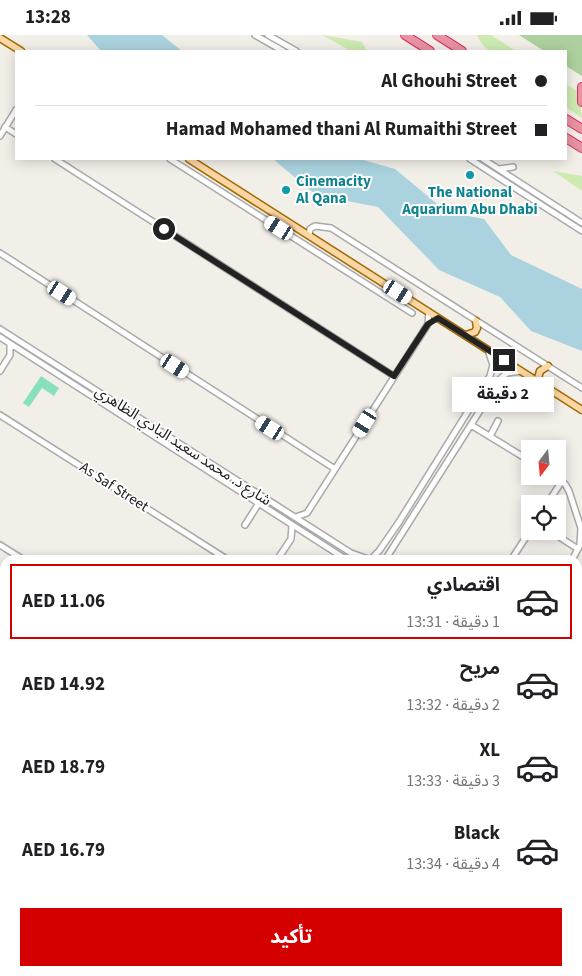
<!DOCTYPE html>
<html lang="ar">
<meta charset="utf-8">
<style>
:root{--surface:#fff;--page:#f6f6f6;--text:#202124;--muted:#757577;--line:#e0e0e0;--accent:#d40000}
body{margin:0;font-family:"Source Sans 3","Noto Sans Arabic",sans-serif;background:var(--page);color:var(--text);direction:rtl;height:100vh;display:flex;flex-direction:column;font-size:19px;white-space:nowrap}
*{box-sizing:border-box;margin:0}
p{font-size:16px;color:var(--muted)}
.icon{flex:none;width:28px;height:28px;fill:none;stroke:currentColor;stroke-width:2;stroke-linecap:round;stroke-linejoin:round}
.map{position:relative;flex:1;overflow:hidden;direction:ltr}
.sheet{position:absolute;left:0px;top:520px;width:582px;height:421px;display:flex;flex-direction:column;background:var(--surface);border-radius:15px 15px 0 0;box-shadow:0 2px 12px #0003;direction:rtl}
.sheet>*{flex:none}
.top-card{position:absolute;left:15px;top:15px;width:552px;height:110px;border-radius:0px;box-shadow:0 2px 12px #0003;direction:rtl;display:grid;align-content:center;height:110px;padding:0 20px;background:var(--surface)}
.needle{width:32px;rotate:196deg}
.fabs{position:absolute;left:521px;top:405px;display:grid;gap:10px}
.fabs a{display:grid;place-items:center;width:45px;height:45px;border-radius:0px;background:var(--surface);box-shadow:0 2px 12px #0003;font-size:25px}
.end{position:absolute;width:22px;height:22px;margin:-11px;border:6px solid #222;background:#fff;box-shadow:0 0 0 2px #fff}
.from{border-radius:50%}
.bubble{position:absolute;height:35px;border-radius:0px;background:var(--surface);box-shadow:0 2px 12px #0003;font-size:16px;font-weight:700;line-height:35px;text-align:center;direction:rtl}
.car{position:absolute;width:15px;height:30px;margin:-15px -8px;border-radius:6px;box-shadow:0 0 4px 1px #0007;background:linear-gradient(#fff 24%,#345 0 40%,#fff 0 76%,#345 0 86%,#fff 0)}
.top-card b{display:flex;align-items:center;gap:18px;height:48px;font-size:19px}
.top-card b+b{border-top:1px solid var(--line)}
.top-card i{width:12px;height:12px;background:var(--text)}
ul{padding:9px 0 0;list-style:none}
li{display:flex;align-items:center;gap:15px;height:75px;margin:0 10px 8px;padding:0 10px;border:2px solid transparent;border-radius:0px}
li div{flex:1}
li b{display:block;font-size:19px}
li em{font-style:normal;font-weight:700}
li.on{border-color:var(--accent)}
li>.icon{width:45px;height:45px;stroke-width:1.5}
.action{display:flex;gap:10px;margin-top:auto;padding:10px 20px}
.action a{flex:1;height:58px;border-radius:0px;background:var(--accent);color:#fff;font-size:20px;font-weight:700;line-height:58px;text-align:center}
.status{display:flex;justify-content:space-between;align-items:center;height:35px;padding:0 25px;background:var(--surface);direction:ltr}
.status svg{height:14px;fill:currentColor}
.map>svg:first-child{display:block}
.grass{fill:#cdebb0}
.forest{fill:#add19e}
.pitch{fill:#88e0be}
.water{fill:#aad3df}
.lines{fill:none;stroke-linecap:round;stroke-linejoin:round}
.stream{stroke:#aad3df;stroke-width:1}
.minor-casing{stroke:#a9a9a9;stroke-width:8}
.major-casing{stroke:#a06b00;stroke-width:9}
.highway-casing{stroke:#dc2a67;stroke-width:10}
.minor{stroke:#fff;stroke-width:5}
.major{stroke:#fcd6a4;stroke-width:6}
.highway{stroke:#e892a2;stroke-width:8}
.route{stroke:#222;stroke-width:6}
.culture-dot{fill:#0f9aa8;stroke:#fff;stroke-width:2}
.labels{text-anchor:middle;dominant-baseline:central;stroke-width:4;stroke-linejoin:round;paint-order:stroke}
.culture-label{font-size:15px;font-weight:bold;fill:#0d838f;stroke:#fff;text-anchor:start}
.street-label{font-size:15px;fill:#222;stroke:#fff}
</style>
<div class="status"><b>13:28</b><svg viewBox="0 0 49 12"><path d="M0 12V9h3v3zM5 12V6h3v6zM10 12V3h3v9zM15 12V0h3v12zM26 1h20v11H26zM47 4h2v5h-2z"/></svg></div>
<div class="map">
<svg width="582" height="941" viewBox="0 0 582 941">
<rect width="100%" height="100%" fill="#f2efe9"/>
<path class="grass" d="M322 0 362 7 367 16H351Z
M477 0H491L516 16C497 16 486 21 477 0Z
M566 49 579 57 582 83 566 72Z
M553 136 582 141V156Z"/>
<path class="forest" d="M519 0H582V41L566 31V16H544Z"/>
<path class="pitch" d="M41 341 59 353 54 361 42 353 29 372 23 368Z"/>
<path class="water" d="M87 0H162L182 16H101Z
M273 124H360L395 134 447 177 484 184 511 220 582 254V316L531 296 500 262 439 235 378 172 316 160Z"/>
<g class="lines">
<path class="stream" d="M582 867V869
M578 923 582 921
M555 941 557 938"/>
<defs>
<path id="minor" d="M255 0 283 16
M268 0 296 16
M5 92 16 99
M0 101 16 75
M55 124 394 341
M170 124 412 278
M470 124 582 196
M483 124 582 188
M499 134 513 132
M309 200 310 194 315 191 331 193 582 353
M0 218 335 434
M0 294 351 518 368 524
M0 302 347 525
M0 336 10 320V309
M0 380 228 525
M471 390 530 426
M490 401 498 386
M555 441 565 449 569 456 581 493 580 510 572 525
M547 469 562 446
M296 482 307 478 428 289 429 277
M245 490 259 468
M550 496 578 514
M0 510 24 525
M371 524 379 516 399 487 490 341 493 330 488 315
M277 525 291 504 292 490
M385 525 500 344 507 338 521 336
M511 525 530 496
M0 585 5 588
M0 594 5 597
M578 663 582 665
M0 672 5 675
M578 676 582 684
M0 800 5 803
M0 874 5 877
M98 936 105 941
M138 936 144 941
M117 941 121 936
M245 941 248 936
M397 941 400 936"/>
<path id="major" d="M0 3 21 16
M189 124 582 375
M466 300 475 297 477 293 476 286
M537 347 540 336 548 331
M582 683V684
M578 727 582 716
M578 750 582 738
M492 941 494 936
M504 941 507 936"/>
<path id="highway" d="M405 0 430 16
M437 0 462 16
M582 52V67
M566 84 582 94
M566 103 582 113"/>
</defs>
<use href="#minor" class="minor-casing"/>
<use href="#major" class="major-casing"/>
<use href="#highway" class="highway-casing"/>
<use href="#minor" class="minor"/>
<use href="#major" class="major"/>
<use href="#highway" class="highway"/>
</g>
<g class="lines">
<path class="route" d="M164 194 394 341 428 289 438 283 504 325"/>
</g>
<g class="culture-dot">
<circle cx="470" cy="140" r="5"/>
<circle cx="286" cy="155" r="5"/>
</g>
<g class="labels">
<g class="culture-label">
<text x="296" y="146">Cinemacity<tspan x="296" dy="17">Al Qana</tspan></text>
<text x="470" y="157" text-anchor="middle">The National<tspan x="470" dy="17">Aquarium Abu Dhabi</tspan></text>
</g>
<g class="street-label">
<text transform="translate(183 411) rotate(33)">شارع د. محمد سعيد البادي الظاهري</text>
<text transform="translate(114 452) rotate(33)">As Saf Street</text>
</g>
</g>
</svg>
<div class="fabs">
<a><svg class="needle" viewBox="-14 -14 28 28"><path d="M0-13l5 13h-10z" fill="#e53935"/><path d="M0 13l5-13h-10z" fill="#757577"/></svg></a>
<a><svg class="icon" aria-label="locate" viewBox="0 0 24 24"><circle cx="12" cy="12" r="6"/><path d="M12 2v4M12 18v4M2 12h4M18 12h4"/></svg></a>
</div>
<i class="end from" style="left:164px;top:194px"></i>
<i class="end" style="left:504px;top:325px"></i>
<div class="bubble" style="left:452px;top:342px;width:102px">2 دقيقة</div>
<i class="car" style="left:279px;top:193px;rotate:302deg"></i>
<i class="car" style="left:398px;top:257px;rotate:123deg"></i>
<i class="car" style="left:62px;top:258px;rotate:123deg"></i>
<i class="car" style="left:175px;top:331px;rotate:123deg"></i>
<i class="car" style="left:365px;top:388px;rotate:212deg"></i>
<i class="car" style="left:270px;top:393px;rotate:303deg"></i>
<div class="top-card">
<b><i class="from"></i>Al Ghouhi Street</b>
<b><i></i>Hamad Mohamed thani Al Rumaithi Street</b>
</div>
<section class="sheet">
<ul>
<li class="on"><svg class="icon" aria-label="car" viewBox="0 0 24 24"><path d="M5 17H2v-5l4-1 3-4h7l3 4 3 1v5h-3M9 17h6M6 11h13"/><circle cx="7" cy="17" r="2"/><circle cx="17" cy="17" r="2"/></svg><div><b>اقتصادي</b><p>1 دقيقة · 13:31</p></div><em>AED 11.06</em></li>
<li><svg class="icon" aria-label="car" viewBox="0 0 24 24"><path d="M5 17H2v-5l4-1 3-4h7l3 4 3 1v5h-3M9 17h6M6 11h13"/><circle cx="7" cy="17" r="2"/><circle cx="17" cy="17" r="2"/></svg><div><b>مريح</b><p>2 دقيقة · 13:32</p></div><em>AED 14.92</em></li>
<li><svg class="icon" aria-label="car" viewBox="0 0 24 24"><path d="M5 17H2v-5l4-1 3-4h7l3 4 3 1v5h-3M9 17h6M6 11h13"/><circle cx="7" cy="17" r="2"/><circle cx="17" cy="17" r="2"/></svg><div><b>XL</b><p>3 دقيقة · 13:33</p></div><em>AED 18.79</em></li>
<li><svg class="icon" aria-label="car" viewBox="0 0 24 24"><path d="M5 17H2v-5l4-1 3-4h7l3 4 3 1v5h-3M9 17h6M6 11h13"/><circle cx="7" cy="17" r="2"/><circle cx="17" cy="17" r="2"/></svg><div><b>Black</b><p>4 دقيقة · 13:34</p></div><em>AED 16.79</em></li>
</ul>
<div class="action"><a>تأكيد</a></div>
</section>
</div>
